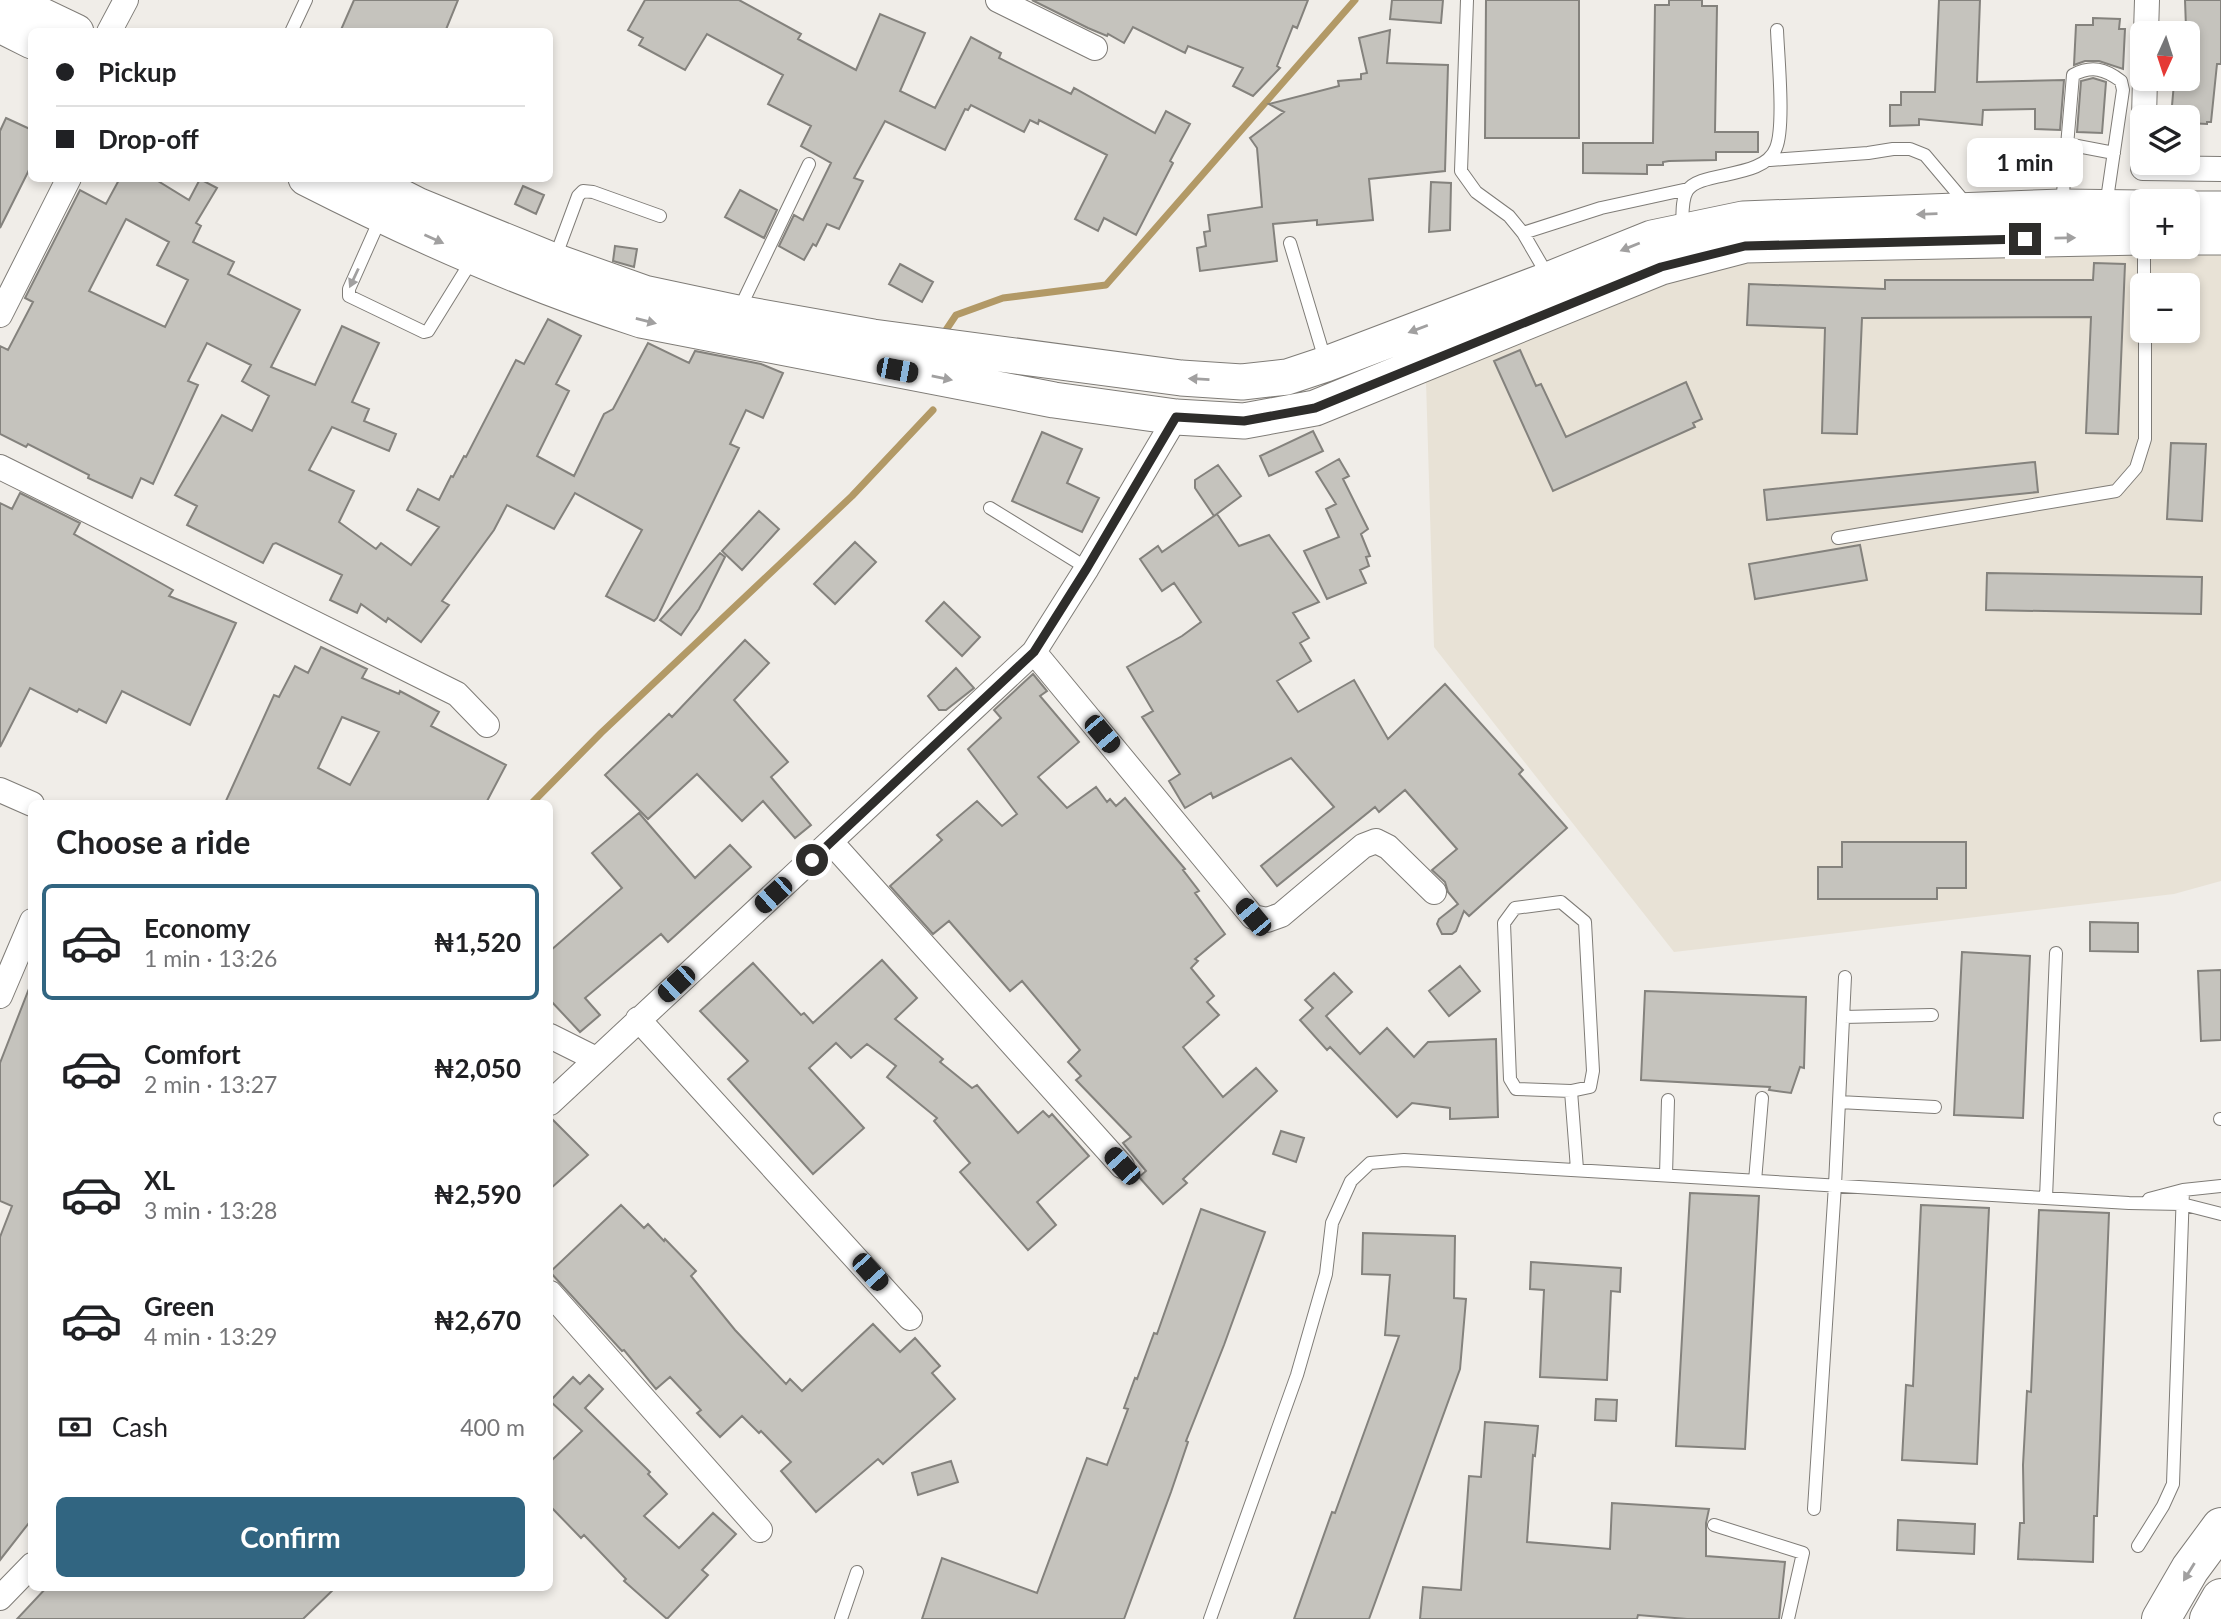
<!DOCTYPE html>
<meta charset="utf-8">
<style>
:root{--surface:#fff;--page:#f2f2f2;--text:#202124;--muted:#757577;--line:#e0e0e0;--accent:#316581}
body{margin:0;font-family:Lato,sans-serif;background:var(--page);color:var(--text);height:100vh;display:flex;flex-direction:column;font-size:26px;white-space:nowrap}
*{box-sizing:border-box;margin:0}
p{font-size:23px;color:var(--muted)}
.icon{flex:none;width:38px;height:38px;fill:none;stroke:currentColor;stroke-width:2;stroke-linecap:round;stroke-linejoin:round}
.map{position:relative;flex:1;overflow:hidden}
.sheet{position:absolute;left:28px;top:800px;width:525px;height:791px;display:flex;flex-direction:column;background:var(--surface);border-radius:10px;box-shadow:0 4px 10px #0003}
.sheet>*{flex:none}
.hud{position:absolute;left:28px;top:28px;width:525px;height:154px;border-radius:10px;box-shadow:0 4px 10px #0003;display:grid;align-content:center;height:154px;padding:0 28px;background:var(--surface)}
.needle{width:46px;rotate:183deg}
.tools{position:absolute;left:2130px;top:21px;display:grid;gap:14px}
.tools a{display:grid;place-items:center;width:70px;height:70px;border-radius:10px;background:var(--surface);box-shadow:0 4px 10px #0003;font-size:35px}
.end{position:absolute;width:32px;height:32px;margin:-16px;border:9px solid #2e2d2b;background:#fff;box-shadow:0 0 0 4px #fff}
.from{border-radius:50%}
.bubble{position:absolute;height:49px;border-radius:10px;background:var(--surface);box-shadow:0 4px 10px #0003;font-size:23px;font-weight:700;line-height:49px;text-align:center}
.car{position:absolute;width:21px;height:42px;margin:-21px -10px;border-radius:9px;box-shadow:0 0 5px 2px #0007;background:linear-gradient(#222 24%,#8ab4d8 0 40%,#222 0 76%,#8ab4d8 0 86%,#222 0)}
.hud b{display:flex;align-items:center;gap:24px;height:66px;font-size:26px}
.hud b+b{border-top:2px solid var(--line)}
.hud i{width:18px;height:18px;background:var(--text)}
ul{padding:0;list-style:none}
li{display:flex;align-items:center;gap:21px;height:116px;margin:0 14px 10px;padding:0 14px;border:4px solid transparent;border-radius:10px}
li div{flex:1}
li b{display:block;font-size:26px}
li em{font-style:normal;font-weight:700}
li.active{border-color:var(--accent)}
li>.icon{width:63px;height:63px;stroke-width:1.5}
h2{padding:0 28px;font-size:32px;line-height:84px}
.pay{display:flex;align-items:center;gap:18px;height:77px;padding:0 28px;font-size:26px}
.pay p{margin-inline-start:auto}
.primary-button{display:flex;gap:14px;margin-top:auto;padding:14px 28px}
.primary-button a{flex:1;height:80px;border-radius:10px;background:var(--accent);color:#fff;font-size:28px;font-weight:700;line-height:80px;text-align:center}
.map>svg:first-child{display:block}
.built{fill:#e8e2d6;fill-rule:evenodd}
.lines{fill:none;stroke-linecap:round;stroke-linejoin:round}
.stream{stroke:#b29966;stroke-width:7}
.building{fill:#c5c3bd;stroke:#84827d;stroke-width:2;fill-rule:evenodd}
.service-casing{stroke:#7f7c77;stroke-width:14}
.minor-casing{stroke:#7f7c77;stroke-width:26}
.secondary-casing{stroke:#7f7c77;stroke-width:37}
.primary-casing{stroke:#7f7c77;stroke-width:40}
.service{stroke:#fff;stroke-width:12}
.minor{stroke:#fff;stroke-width:24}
.secondary{stroke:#fff;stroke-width:35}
.primary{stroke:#fff;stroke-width:38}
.oneway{fill:#a1a0a0}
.route{stroke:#2e2d2b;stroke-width:9}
</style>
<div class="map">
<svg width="2221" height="1619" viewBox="0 0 2221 1619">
<rect width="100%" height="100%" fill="#f0ede8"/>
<path class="built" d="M2221 226V881L2174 894 1674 952 1434 647 1425 348 1645 249 2188 247ZM2142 285H2188V331H2142Z"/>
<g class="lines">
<path class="stream" d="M946 330 956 315 1003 298 1106 285 1355 0
M532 803 601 733 852 496 933 410"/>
</g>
<path class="building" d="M354 0H458L445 32H340Z
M645 0H739L801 34 798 39 856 70 880 14 925 33 900 91 935 108 971 37 1001 53 999 58 1071 94 1074 88 1155 133 1166 111 1190 124 1170 161 1173 163 1136 235 1104 218 1098 231 1075 219 1107 155 1039 120 1038 124 1030 120 1024 132 971 105 968 110 965 109 945 150 885 121 854 178 863 181 839 229 827 224 816 246 813 244 804 260 779 246 794 215 803 220 831 163 801 146 811 126 768 104 783 75 707 34 685 70 639 45 643 38 628 30Z
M1032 0H1308L1297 28 1293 26 1277 66 1280 68 1253 96 1233 86 1243 68 1188 46 1185 53 1133 27 1124 43 1108 34 1107 36 1088 28Z
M1392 0H1443L1441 23 1390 19Z
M1486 0H1579V138H1485Z
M1669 0H1702V6H1717L1715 132H1758V152H1716V160L1669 161 1663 162V165H1647V174L1583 173V143H1653L1655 5H1669Z
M1939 0H1980L1977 82 2064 80 2060 130 2035 129V109L1983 110 1982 125 1919 119V125L1890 126V105H1901V92H1935Z
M2185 0H2221V64H2217L2211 122H2207V124L2188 123V117H2171L2174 83 2188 84Z
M2093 18 2120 19 2119 29H2125L2123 69 2099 61H2085L2074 65 2076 25H2093Z
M1390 30 1387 63 1448 65 1445 171 1369 179 1373 220 1317 225V220L1273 224 1277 261 1200 271 1197 248 1206 246 1204 232 1210 231 1208 215 1262 207 1257 148 1250 138 1284 112 1269 104 1339 86 1338 81 1361 79V74L1367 73 1359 38Z
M2093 78 2106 82 2102 133 2077 132 2081 81Z
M6 118 32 130V164L0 228V131Z
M120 178H153L189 200 200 179 217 188 196 223 201 226 193 242 234 262 228 274 300 310 271 367 315 385 342 326 379 343 352 402 369 409 364 421 396 434 389 451 332 427 309 470 354 491 339 522 376 549 381 543 411 565 439 527 407 510 418 489 439 500 451 476 453 477 464 456 466 457 516 360 524 364 548 319 581 336 556 384 569 391 537 456 574 476 604 414 613 409 648 343 689 363 695 351 761 364 783 373 763 418 746 410 730 444 739 448 657 618 654 621 606 596 642 530 575 493 554 529 507 505 494 530 442 601 449 605 421 642 388 618 386 622 361 604 357 613 330 600 342 575 276 543 273 544 263 563 187 525 197 506 175 495 222 415 252 431 269 396 242 381 251 365 207 343 188 381 198 385 153 484 141 478 132 498 88 478 89 475 28 444 26 447 0 434V346L8 350 33 302 25 298 80 190 106 204ZM126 219 169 242 157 265 188 280 165 327 89 291Z
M1431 182 1451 183 1450 230 1429 232Z
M523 186 544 195 536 214 515 204Z
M740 190 777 210 764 238 725 217Z
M615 246 637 249 634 267 613 261Z
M2094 263 2125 264 2118 434 2086 433 2091 317 1862 318 1857 434 1822 433 1825 328 1747 325 1749 284 1885 289V280H2093Z
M900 264 933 282 922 302 889 284Z
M1520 350 1536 386 1541 384 1566 437 1686 382 1702 419 1693 423 1695 427 1553 491 1494 361Z
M1313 431 1323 451 1269 476 1260 456Z
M1042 432 1082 449 1067 483 1099 498 1082 532 1012 501Z
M2171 443 2206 444 2202 521 2167 519Z
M1339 459 1349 476 1343 479 1368 529 1361 534 1370 556 1366 557 1369 566 1360 570 1366 583 1327 599 1304 551 1339 537 1326 509 1336 504 1316 472Z
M2035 462 2038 492 1767 520 1764 490Z
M1218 465 1241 496 1214 516 1195 488V480Z
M20 493 80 523 74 534 173 590 169 596 236 623 190 725 122 691 106 723 79 709 77 712 30 688 0 747V503L12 509Z
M759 511 779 529 742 570 722 551Z
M1217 514 1239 546 1269 535 1319 602 1293 613 1309 638 1300 643 1311 661 1277 681 1298 712 1354 680 1388 739 1445 684 1523 770 1519 774 1567 828 1469 916 1464 911 1456 931 1452 934H1442L1437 924 1439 919 1458 904 1448 892 1445 882 1432 870 1457 849 1405 790 1379 812 1375 807 1277 886 1261 866 1334 807 1291 758 1213 798 1211 793 1185 808 1169 781 1180 774 1142 717 1153 711 1127 667 1182 636 1201 622 1174 583 1162 591 1140 559 1158 546 1162 552Z
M855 542 876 562 835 604 814 584Z
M1860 545 1867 580 1755 599 1749 564Z
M720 553 725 557 699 609 681 635 660 620Z
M1987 573 2202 577 2201 614 1986 610Z
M944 602 980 637 962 656 926 621Z
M745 640 769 663 734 700 788 762 771 777 811 825 795 838 763 801 742 821 697 774 648 819 605 775 669 714 672 717Z
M321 647 367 669 362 678 399 694 400 691 439 712 431 726 506 765 486 803H225L274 695 279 697 295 666 308 673ZM342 717 379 732 350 785 318 768Z
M956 668 974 688 946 710H939L928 696Z
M1033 674 1047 691 1040 696 1079 742 1038 777 1067 808 1096 787 1107 802 1110 799 1116 806 1125 798 1185 869 1183 870 1199 891 1195 893 1225 934 1195 959 1198 961 1191 968 1214 996 1207 1002 1219 1015 1183 1047 1223 1097 1256 1068 1277 1091 1183 1179 1187 1183 1163 1204 1139 1177 1146 1171 1123 1143 1131 1137 1076 1080 1081 1076 1068 1062 1080 1050 1022 981 1010 991 949 921 933 934 890 886 942 840 937 835 977 801 1002 826 1017 814 968 749 1001 718 994 710Z
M639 813 695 878 730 845 751 867 668 942 661 934 585 998 600 1015 580 1032 550 1000V951L622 888 592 853Z
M1842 842H1966V888H1937V899H1818V867H1842Z
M2090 922 2138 923V952L2090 951Z
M1962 952 2030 956 2023 1118 1954 1115Z
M882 960 917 998 895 1019 943 1059 940 1062 972 1088 977 1085 1018 1133 1043 1111 1049 1117 1052 1114 1089 1156 1037 1202 1056 1225 1028 1250 960 1172 970 1163 934 1121 937 1118 887 1077 896 1066 867 1044 851 1058 836 1043 809 1068 864 1128 813 1174 728 1079 748 1061 700 1011 753 963 801 1015 804 1013 813 1023Z
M1460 966 1480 991 1449 1016 1429 991Z
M2221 970V1040L2201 1041 2198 971Z
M1334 973 1352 992 1326 1016 1360 1054 1387 1028 1414 1057 1428 1042 1496 1039 1498 1117 1450 1119V1108L1412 1103 1397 1117 1330 1047 1327 1050 1300 1020 1313 1008 1305 1000Z
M30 986 32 1519 0 1560V1237L12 1206 0 1201V1063Z
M1645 991 1806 997 1804 1068 1800 1067 1791 1093 1769 1090 1770 1087 1641 1080Z
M550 1117 588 1155 550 1189Z
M1281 1131 1304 1138 1296 1162 1273 1154Z
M1690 1193 1759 1196 1745 1449 1676 1446Z
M621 1205 644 1228 648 1224 664 1241 665 1239 696 1271 691 1276 735 1330 786 1384 790 1379 802 1391 873 1324 900 1352 915 1338 940 1366 932 1373 955 1399 883 1464 878 1459 816 1512 781 1471 791 1462 761 1431 759 1433 742 1416 720 1437 697 1413 701 1410 670 1377 656 1389 624 1350 622 1351 550 1272Z
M1921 1205 1989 1208 1977 1464 1902 1460 1906 1385 1913 1386Z
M1201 1209 1265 1232 1224 1345 1186 1441 1188 1442 1171 1492 1124 1619H922L942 1558 1037 1593 1087 1458 1107 1465 1128 1409 1124 1408 1135 1378 1137 1379 1154 1333 1157 1334Z
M2039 1210 2109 1213 2097 1516H2094L2093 1562 2018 1559 2020 1523H2024L2023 1465 2027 1391 2031 1392Z
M1363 1233 1455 1236 1454 1298 1466 1299 1460 1369 1369 1619H1294L1332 1512 1335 1513 1399 1336 1385 1335 1390 1275 1362 1274Z
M1531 1262 1621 1268 1620 1292 1611 1291 1607 1380 1540 1377 1544 1290 1530 1289Z
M589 1375 603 1389 585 1408 650 1472 648 1474 667 1494 644 1516 679 1548 713 1513 736 1534 702 1570 708 1575 667 1619 624 1581 626 1579 584 1535 581 1538 550 1506V1462L582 1431 550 1401 573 1377 580 1384Z
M1596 1399 1617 1400 1616 1421 1595 1420Z
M1485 1422 1538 1426 1535 1456 1533 1455 1527 1542 1610 1549 1612 1503 1709 1509 1706 1523V1556L1785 1562 1779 1619H1687L1638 1615 1637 1619H1420L1423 1587 1461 1590 1469 1476 1481 1477Z
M951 1461 958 1482 918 1495 912 1473Z
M1898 1520 1975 1524 1974 1554 1897 1550Z
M47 1587H336L303 1619H17Z"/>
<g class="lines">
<defs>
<path id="service" d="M1467 0 1461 171 1476 192 1509 216 1523 233 1548 276
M291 32 306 0
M2067 144 2114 153
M1770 160 1868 153 1893 149H1910L1925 155 1968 206
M2062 205 2073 75C2092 65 2105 69 2121 81L2123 90 2106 206
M381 217 349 289V296L424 332 428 331 472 260
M1682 228C1683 217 1681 201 1687 191 1699 170 1764 180 1776 148 1785 127 1778 56 1777 30
M1523 233 1601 208 1688 189
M1290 243 1326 363
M2144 247V285
M555 258 578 196 583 191 593 192 660 216
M739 310 809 164
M990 508 1087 568
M1838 538 2116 491 2136 468 2145 439V331
M1843 1017 1932 1015
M1571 1091 1516 1089 1510 1079 1504 923 1515 908 1561 902 1585 922 1593 1071 1590 1087 1571 1091 1577 1169
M1839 1102 1935 1107
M2220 1119H2221
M1666 1175 1668 1100
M1755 1181 1762 1098
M2046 1198 2056 953
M2149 1199 2183 1190 2221 1186
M1814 1509 1835 1185 1845 977
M1714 1525 1803 1553 1788 1619
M2138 1546 2163 1506 2173 1484 2183 1190
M841 1619 857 1572
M1210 1619 1297 1375 1326 1274 1332 1223 1351 1181 1370 1163 1404 1160 2129 1203 2182 1204 2221 1214"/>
<path id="minor" d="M998 0 1095 48
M109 32 126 0
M2146 33 2147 0
M2144 117 2145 79
M2143 168 2221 169
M0 315 69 178
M0 467 457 694 487 725
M1034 652 1253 917 1267 920 1281 915 1363 846 1376 841 1388 847 1434 892
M0 790 32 804
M831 842 1122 1166
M0 996 32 921
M638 1019 910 1318
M550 1036 596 1059
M550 1103 1034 652 1087 568 1176 417
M550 1293 760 1530
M0 1598 32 1565"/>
<path id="secondary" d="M9 0 76 32
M0 25 32 41
M306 178C414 233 526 283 641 320L1054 400 1176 417 1244 421 1315 408 1661 267 1745 245 2142 237
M364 178 419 206 554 261 644 293 738 313 873 337 1181 378 1242 382 1287 377 1326 364 1550 279 1652 238 1743 219 2062 207 2142 208
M2188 209H2221
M2188 237H2221"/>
<path id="primary" d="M2161 1619 2190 1569 2221 1527
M2209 1619 2221 1598"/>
</defs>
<use href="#service" class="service-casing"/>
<use href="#minor" class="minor-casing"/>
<use href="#secondary" class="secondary-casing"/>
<use href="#primary" class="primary-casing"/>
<use href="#service" class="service"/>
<use href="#minor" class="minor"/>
<use href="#secondary" class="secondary"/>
<use href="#primary" class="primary"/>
</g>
<defs><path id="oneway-solid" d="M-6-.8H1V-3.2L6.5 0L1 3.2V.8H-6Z" transform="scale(1.75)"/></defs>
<g class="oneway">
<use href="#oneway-solid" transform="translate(1927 214) rotate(178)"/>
<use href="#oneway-solid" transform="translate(2065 238) rotate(-1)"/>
<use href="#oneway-solid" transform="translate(434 239) rotate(24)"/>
<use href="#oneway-solid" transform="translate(1630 247) rotate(158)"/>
<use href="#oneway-solid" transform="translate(354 278) rotate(115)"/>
<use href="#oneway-solid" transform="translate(646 321) rotate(14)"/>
<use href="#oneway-solid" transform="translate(1418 329) rotate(159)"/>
<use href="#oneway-solid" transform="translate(942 378) rotate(11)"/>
<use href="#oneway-solid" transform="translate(1199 379) rotate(-177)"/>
<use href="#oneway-solid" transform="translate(2189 1572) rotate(122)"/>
</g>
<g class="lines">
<path class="route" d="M812 860 1034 652 1087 568 1176 417 1244 421 1315 408 1661 267 1745 246 2025 239"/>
</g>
</svg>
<div class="tools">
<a><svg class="needle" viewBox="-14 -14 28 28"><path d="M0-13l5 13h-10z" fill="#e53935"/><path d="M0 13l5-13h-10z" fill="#757577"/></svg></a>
<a><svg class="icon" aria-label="layers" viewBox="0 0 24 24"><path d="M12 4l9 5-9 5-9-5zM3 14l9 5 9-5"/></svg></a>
<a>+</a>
<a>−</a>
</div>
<i class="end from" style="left:812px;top:860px"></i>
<i class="end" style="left:2025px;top:239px"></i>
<div class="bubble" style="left:1967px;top:138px;width:116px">1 min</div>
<i class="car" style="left:897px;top:370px;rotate:101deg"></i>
<i class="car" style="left:1102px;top:734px;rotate:140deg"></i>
<i class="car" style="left:773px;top:895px;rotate:228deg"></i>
<i class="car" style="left:1253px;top:917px;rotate:320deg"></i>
<i class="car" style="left:676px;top:984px;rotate:227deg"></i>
<i class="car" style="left:1122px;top:1166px;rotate:318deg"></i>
<i class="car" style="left:870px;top:1272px;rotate:138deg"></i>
<div class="hud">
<b><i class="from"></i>Pickup</b>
<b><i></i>Drop-off</b>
</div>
<section class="sheet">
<h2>Choose a ride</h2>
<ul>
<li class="active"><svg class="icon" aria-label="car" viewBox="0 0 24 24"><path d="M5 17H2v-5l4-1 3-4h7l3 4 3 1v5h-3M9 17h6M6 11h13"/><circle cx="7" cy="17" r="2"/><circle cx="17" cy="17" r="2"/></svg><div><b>Economy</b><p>1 min · 13:26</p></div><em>₦1,520</em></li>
<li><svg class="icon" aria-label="car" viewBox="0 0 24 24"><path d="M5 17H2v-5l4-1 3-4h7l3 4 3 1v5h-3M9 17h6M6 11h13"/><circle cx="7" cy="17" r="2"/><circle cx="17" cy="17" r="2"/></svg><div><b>Comfort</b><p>2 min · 13:27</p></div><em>₦2,050</em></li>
<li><svg class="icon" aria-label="car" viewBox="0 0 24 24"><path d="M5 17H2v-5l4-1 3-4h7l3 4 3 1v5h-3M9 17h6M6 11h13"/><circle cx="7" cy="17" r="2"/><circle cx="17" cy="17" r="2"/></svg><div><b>XL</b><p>3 min · 13:28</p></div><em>₦2,590</em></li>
<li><svg class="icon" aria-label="car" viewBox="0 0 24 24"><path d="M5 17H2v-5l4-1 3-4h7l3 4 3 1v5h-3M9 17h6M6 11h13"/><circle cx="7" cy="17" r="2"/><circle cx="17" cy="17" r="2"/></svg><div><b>Green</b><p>4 min · 13:29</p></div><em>₦2,670</em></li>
</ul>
<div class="pay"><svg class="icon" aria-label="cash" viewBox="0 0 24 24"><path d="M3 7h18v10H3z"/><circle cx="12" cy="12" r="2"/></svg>Cash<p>400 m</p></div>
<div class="primary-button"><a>Confirm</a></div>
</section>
</div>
